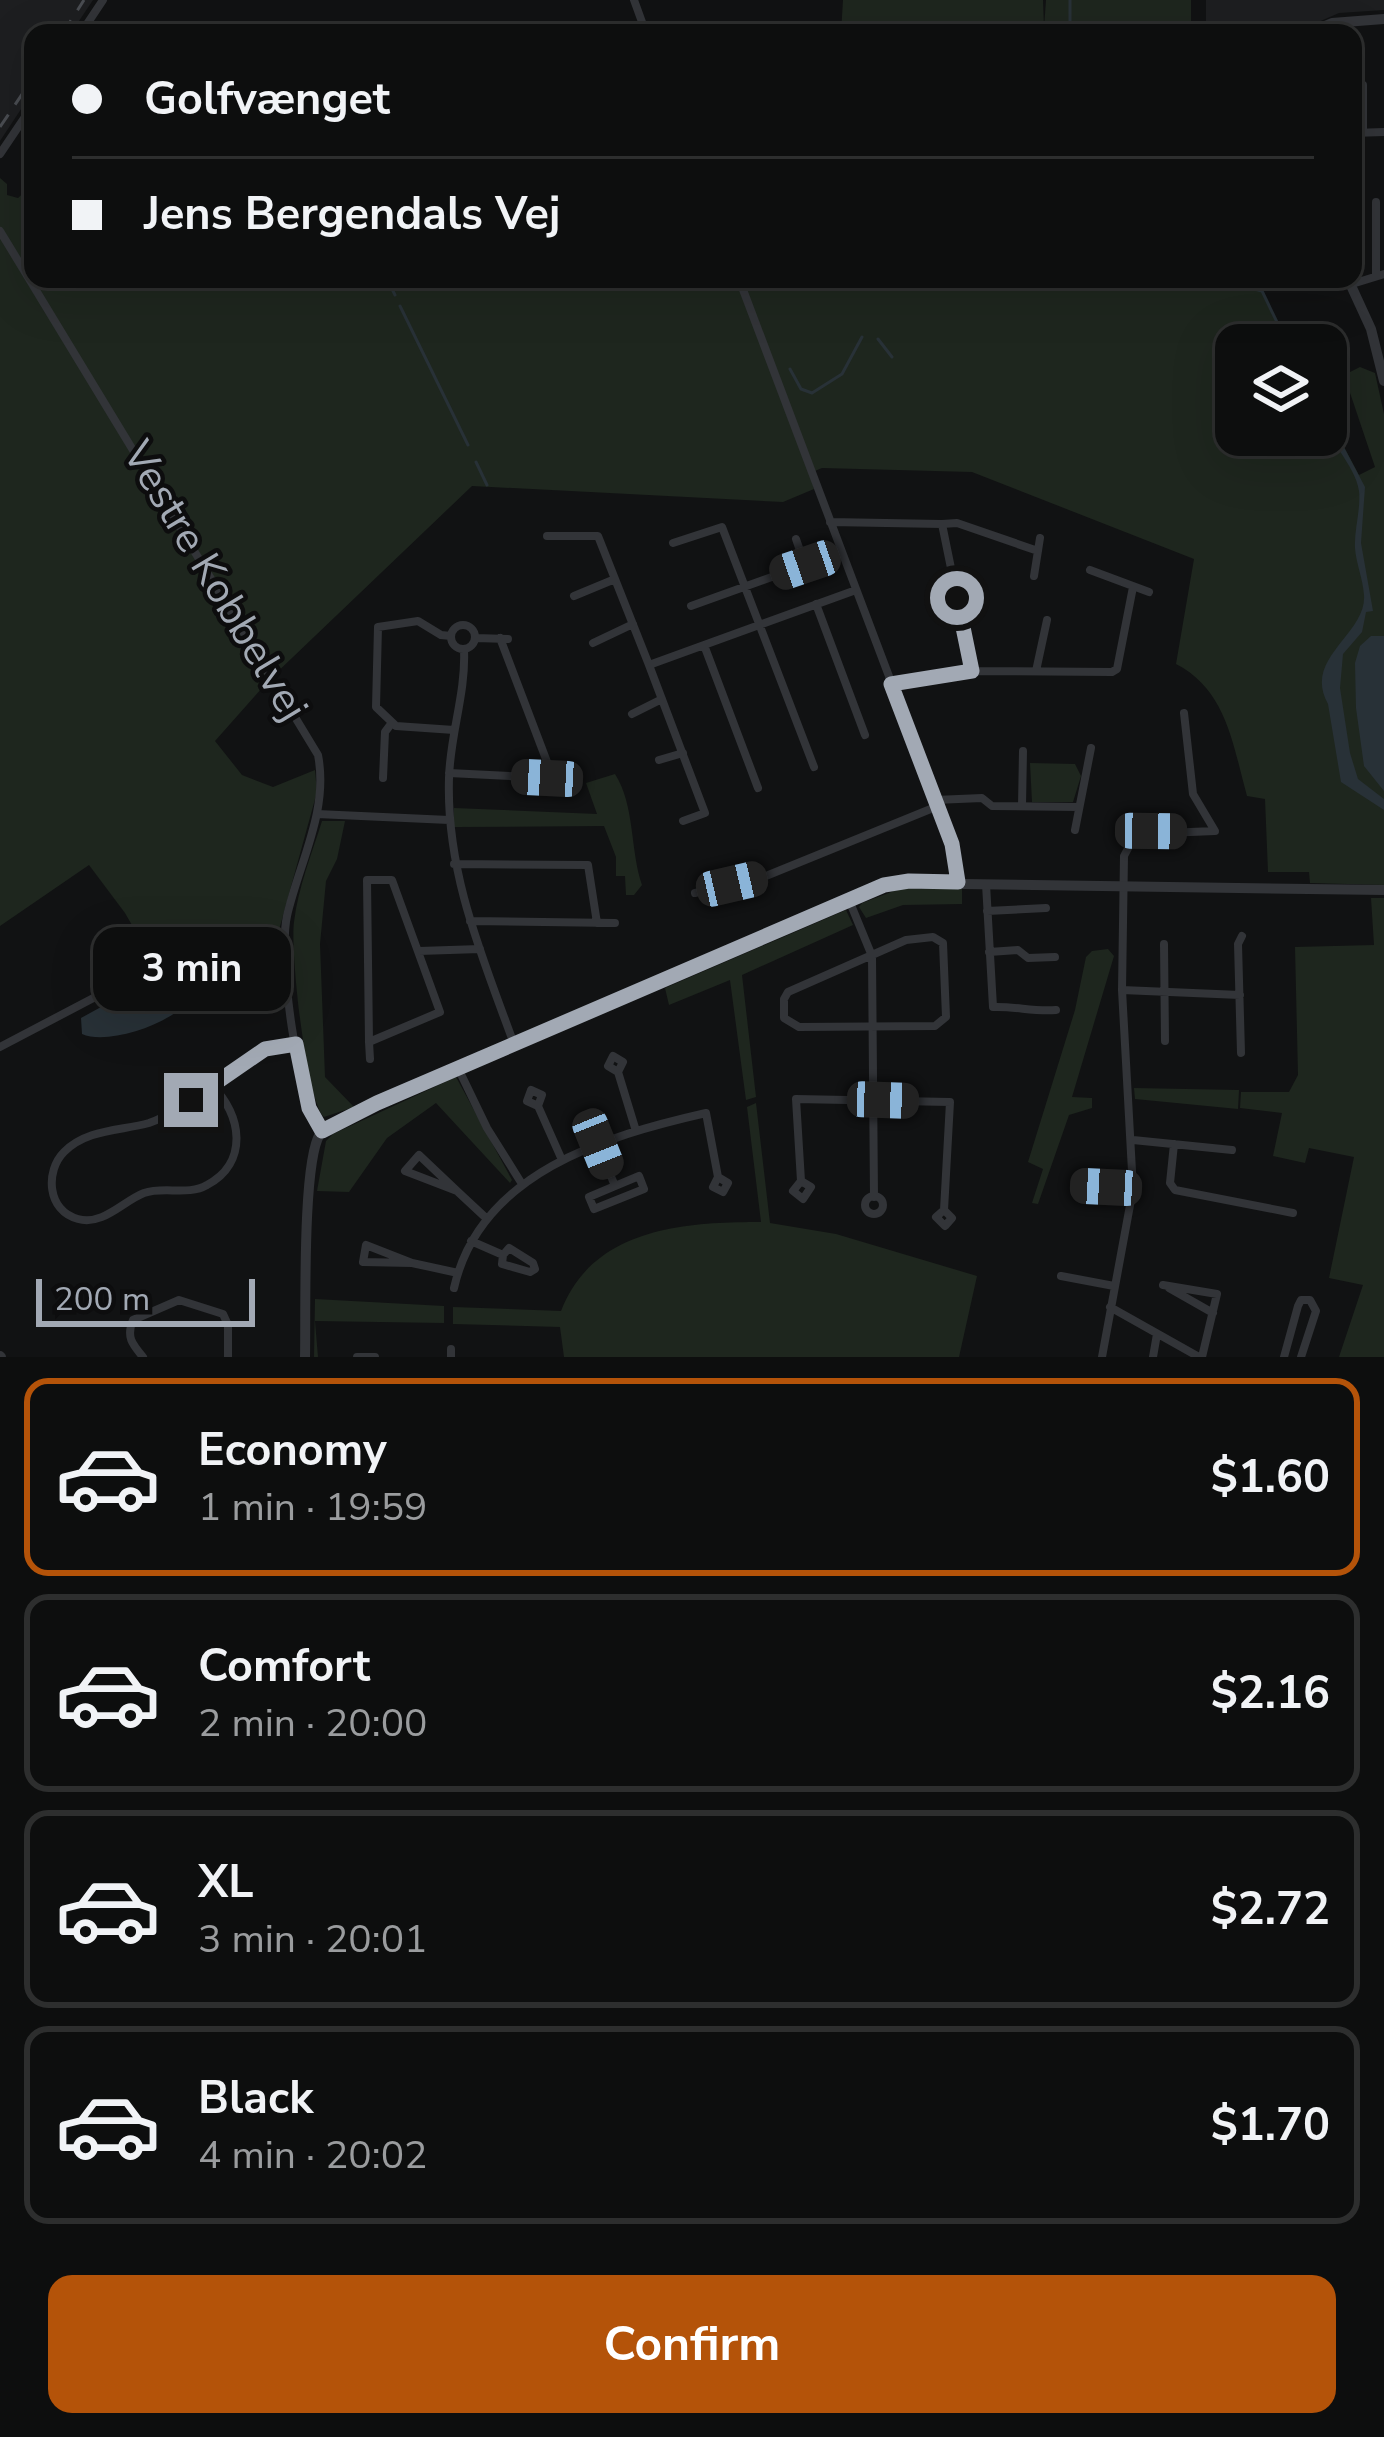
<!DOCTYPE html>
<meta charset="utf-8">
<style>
:root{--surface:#0d0e0e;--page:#1b1c1c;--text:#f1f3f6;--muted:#9a9c9e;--line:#2d2e2e;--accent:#b45309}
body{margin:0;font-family:"Nunito Sans",sans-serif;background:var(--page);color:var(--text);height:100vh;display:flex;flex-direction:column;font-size:45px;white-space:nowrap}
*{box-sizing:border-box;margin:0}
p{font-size:39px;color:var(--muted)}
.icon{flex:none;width:66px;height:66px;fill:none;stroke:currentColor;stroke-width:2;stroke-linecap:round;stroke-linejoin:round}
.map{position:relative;height:1357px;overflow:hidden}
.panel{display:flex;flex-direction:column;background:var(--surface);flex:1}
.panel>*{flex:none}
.guide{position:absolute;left:24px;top:24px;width:1338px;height:264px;border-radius:24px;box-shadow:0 12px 48px #0002,0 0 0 3px var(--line);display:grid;align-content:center;height:264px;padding:0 48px;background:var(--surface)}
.buttons{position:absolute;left:1215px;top:324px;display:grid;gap:24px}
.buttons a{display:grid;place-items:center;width:132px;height:132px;border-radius:24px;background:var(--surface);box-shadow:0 12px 48px #0002,0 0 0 3px var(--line);font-size:60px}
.scale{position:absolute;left:36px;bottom:30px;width:219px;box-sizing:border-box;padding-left:12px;border:6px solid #a2a9b4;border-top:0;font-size:33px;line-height:42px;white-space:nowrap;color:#a2a9b4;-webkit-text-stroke:9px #0d0d0e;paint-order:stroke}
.end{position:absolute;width:54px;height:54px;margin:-27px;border:15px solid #a2a9b4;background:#111;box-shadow:0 0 0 6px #111}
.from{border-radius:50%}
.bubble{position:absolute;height:84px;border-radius:24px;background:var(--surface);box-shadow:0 12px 48px #0002,0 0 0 3px var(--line);font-size:39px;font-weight:700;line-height:84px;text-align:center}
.car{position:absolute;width:36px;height:72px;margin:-36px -18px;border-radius:15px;box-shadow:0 0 9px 3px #0007;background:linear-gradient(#222 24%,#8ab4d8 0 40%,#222 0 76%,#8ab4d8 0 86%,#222 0)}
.guide b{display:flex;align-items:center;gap:42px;height:114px;font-size:45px}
.guide b+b{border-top:3px solid var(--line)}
.guide i{width:30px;height:30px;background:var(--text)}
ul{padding:21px 0 0;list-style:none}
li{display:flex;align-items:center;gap:36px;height:198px;margin:0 24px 18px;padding:0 24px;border:6px solid var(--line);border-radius:24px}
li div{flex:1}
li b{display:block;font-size:45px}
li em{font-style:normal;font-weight:700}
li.active{border-color:var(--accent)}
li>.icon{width:108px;height:108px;stroke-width:1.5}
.action{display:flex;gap:24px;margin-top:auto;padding:24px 48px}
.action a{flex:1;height:138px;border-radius:24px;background:var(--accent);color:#fff;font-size:48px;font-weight:700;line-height:138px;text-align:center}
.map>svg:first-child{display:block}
.built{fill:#1d1e20}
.green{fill:#1e261e}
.water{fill:#283137}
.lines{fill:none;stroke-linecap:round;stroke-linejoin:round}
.stream{stroke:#283137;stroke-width:3}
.minor{stroke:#323438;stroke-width:8}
.tertiary{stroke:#323438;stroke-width:10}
.rail{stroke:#494c51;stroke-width:3;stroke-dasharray:15 12;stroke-linecap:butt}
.route{stroke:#a2a9b4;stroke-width:15}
.labels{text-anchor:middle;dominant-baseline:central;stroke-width:9;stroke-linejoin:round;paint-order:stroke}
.street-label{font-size:42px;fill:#a2a9b4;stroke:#0d0d0e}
</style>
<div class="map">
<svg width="1384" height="1357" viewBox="0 0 1384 1357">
<rect width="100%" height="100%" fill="#111213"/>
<path class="built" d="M0 0H93L71 33H33V91L0 141Z
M1206 0H1384V10L1339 13 1293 33H1206Z"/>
<path class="green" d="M843 0H1043L1044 28 1046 0H1191V33H841Z
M0 178 7 184V195L18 198 33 184V279H1217L1262 291 1288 345H1236V435H1326V413L1359 475 1375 467 1344 375 1360 367 1375 373 1384 414V885L1310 883 1309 872H1268L1265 799 1247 796C1233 746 1227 690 1176 664L1194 559 972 472 822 468 810 473 814 489 783 502 472 486 270 679 215 741 242 775 273 787 315 770 317 792 273 952 151 958 125 913 89 865 0 926Z
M1030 763 1075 764 1081 776 1073 802H1032Z
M615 774C635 805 630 850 642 885L634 895H626L625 876H616V857L604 826 454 827V808L597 814 586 783Z
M322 821H345L337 859 326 881 320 944 325 1077 354 1107 324 1117C306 1100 290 951 294 922 298 888 312 853 322 821Z
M902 888 962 889V904L903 905 866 918 859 907 862 903Z
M1371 898H1384V1357H1339L1363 1285 1329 1278 1354 1157 1309 1148 1305 1163 1273 1156 1282 1113 1240 1108 1241 1092H1289L1298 1075 1295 947 1374 945Z
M846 910 853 925 742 975 756 1097 746 1100 730 980 669 1005 665 988Z
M1108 949 1114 956 1072 1097 1092 1098V1108L1069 1115 1038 1204 1032 1203 1043 1169 1028 1162 1075 1010 1086 957 1092 951Z
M456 1077 512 1180 510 1183 436 1103 387 1138 349 1192 317 1191 326 1141 333 1134Z
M1134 1088 1239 1090 1238 1109 1135 1099Z
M756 1103 770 1223 836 1234 977 1276 959 1357H564L560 1327 453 1324V1307L561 1311C593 1228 684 1222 761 1222L747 1107Z
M315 1299 444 1306V1323L315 1321 318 1357H314Z"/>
<path class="water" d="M1326 413 1365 487 1361 543 1373 611 1366 612 1362 632 1343 654 1340 688 1350 753 1358 779 1384 799V810L1341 782 1328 704C1302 658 1367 634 1364 595 1363 579 1356 563 1355 548 1354 530 1361 509 1359 491 1355 463 1326 443 1326 413Z
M1371 636H1384V791L1364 766 1356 708 1355 663 1360 646Z
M180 974 190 979 193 995C178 1022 109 1046 82 1034L81 1018 150 980Z"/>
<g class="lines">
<path class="stream" d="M1070 0V33
M387 279 395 295
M1118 279 1128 287
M1217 279 1262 291 1288 345
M400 306 468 445
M878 339 892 357
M790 369 801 389 812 393 842 374 862 337
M476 462 487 485"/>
<path class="minor" d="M634 0 646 33
M81 33 103 0
M1363 85V133
M1353 133 1384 132
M0 154 33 105
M1376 202V274
M0 231 318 755C329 811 299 863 287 916 278 956 297 1100 322 1131
M739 279 938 806 956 859 958 882
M1352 284 1384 274
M830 522 942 524 972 671
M942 524 957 523 1038 551
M547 536H598L649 665
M673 543 722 527 814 767
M1090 570 1149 592
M1034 576 1040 538
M574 596 615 579
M816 604 865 735
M691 606 805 565 796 539
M451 637a12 12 0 1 1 24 0a12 12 0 1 1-24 0Z
M451 636 441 635 418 621 378 627 376 707 396 726 454 730
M476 638 508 639
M593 643 633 624
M704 645 758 788
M464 650C466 693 450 735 449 778 446 873 482 956 514 1044
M1036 671 1047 620
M891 684 972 671 1112 672 1117 669 1133 587
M632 714 662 699
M659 760 683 753
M449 773 547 778 549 767 500 638
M383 778 385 732 391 724
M547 778 573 780
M935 800 982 798 992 806 1079 807
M1022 806 1023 751
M317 814 449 820
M683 821 705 813 649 665 856 590
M1075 830 1091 748
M454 864 588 865 597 923
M986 884 993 1007C1016 1006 1033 1012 1056 1010
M695 893 761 878 938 806
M849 900 872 956 874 1197
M987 911 1046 908
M470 921 615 923
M933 937 943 943 946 1017 935 1026 799 1027 784 1018V999L788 992 906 940Z
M1164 944 1165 1041
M419 951 480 949
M989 952 1018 950 1028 958 1055 957
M1122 990 1240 995
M369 1042 440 1012 392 880H367L369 1042 370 1059
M0 1047 162 962 286 959
M1241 1053 1238 944 1242 936
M458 1068 487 1128 522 1184
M618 1072 623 1062 613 1056 608 1066 618 1072 636 1131
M212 1086C192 1100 172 1115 149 1123 120 1131 87 1129 64 1152 45 1171 47 1211 78 1219 103 1226 123 1201 144 1193 164 1186 188 1196 207 1185 249 1163 242 1114 212 1086L265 1049 296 1044
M538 1106 542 1095 531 1090 527 1101 538 1106 562 1160
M1133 1140 1232 1150
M1174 1144 1170 1183 1175 1190 1293 1213
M598 1145 615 1186 639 1176 644 1189 594 1209 589 1197 615 1186
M801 1181 811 1187 803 1199 793 1191 801 1181 796 1099 950 1102 944 1210 936 1217 945 1226 952 1218 944 1210
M1079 1186 1133 1189
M457 1191 419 1155 405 1171 457 1191 486 1218
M865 1205a9 9 0 1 1 18 0a9 9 0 1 1-18 0Z
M471 1241 503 1255 502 1264 530 1272 535 1269 533 1263 509 1248 503 1255
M412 1263 366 1245 363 1262 412 1263 458 1273
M1061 1276 1114 1286
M1163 1285 1217 1294 1202 1357
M454 1288C480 1173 605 1136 706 1113L718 1177 713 1187 723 1192 728 1183 718 1177
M1169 1288 1213 1313
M1110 1307 1199 1357
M451 1349V1357
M143 1357C132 1344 126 1337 133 1320L179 1300 223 1314 228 1325V1357
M357 1357H375
M1102 1357 1133 1189 1122 990 1124 856 1133 839 1141 834 1215 831 1193 794 1184 713
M1153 1357 1157 1334
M1284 1357 1298 1306 1301 1300H1310L1316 1311 1301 1357"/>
<path class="tertiary" d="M1308 33 1332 23 1384 19
M1348 279 1371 329 1384 381
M0 1356 1 1357
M305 1357C306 1316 302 1162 320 1134 326 1126 334 1122 343 1118L891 883 1384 890"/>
<path class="rail" d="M63 33 84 0
M0 127 33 78"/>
</g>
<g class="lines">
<path class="route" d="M191 1100 265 1049 296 1044 309 1108 322 1131 377 1103 884 885 909 881 958 882 952 844 891 684 972 671 957 598"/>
</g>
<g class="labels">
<g class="street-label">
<text transform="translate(215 581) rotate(59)">Vestre Kobbelvej</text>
</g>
</g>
</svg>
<div class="buttons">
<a><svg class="icon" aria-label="layers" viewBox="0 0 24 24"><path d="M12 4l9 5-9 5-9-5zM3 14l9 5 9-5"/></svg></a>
</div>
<div class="scale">200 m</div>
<i class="end from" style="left:957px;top:598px"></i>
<i class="end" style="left:191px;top:1100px"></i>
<div class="bubble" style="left:93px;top:927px;width:198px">3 min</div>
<i class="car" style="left:805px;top:565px;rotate:251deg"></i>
<i class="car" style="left:547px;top:778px;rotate:273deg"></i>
<i class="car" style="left:1151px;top:831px;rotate:91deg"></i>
<i class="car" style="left:732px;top:884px;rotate:77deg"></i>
<i class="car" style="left:883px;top:1100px;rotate:92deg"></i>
<i class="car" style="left:598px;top:1144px;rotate:158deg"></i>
<i class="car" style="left:1106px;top:1187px;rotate:273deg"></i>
<div class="guide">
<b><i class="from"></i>Golfvænget</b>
<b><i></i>Jens Bergendals Vej</b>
</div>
</div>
<section class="panel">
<ul>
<li class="active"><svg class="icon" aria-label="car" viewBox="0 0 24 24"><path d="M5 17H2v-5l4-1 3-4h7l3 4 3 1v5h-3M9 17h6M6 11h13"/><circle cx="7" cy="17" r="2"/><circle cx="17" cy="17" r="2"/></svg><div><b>Economy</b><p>1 min · 19:59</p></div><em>$1.60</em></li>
<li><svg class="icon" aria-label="car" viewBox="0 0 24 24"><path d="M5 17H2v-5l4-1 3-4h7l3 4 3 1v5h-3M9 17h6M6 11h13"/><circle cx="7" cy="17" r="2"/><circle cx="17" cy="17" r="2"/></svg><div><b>Comfort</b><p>2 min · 20:00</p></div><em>$2.16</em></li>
<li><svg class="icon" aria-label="car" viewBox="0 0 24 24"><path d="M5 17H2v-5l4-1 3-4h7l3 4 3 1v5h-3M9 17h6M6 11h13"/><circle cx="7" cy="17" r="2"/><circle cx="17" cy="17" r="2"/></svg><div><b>XL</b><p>3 min · 20:01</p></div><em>$2.72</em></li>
<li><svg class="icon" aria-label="car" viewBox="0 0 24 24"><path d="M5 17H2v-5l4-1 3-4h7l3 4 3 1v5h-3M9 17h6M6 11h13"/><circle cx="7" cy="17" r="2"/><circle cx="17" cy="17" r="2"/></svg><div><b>Black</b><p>4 min · 20:02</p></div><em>$1.70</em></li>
</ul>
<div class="action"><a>Confirm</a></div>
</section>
